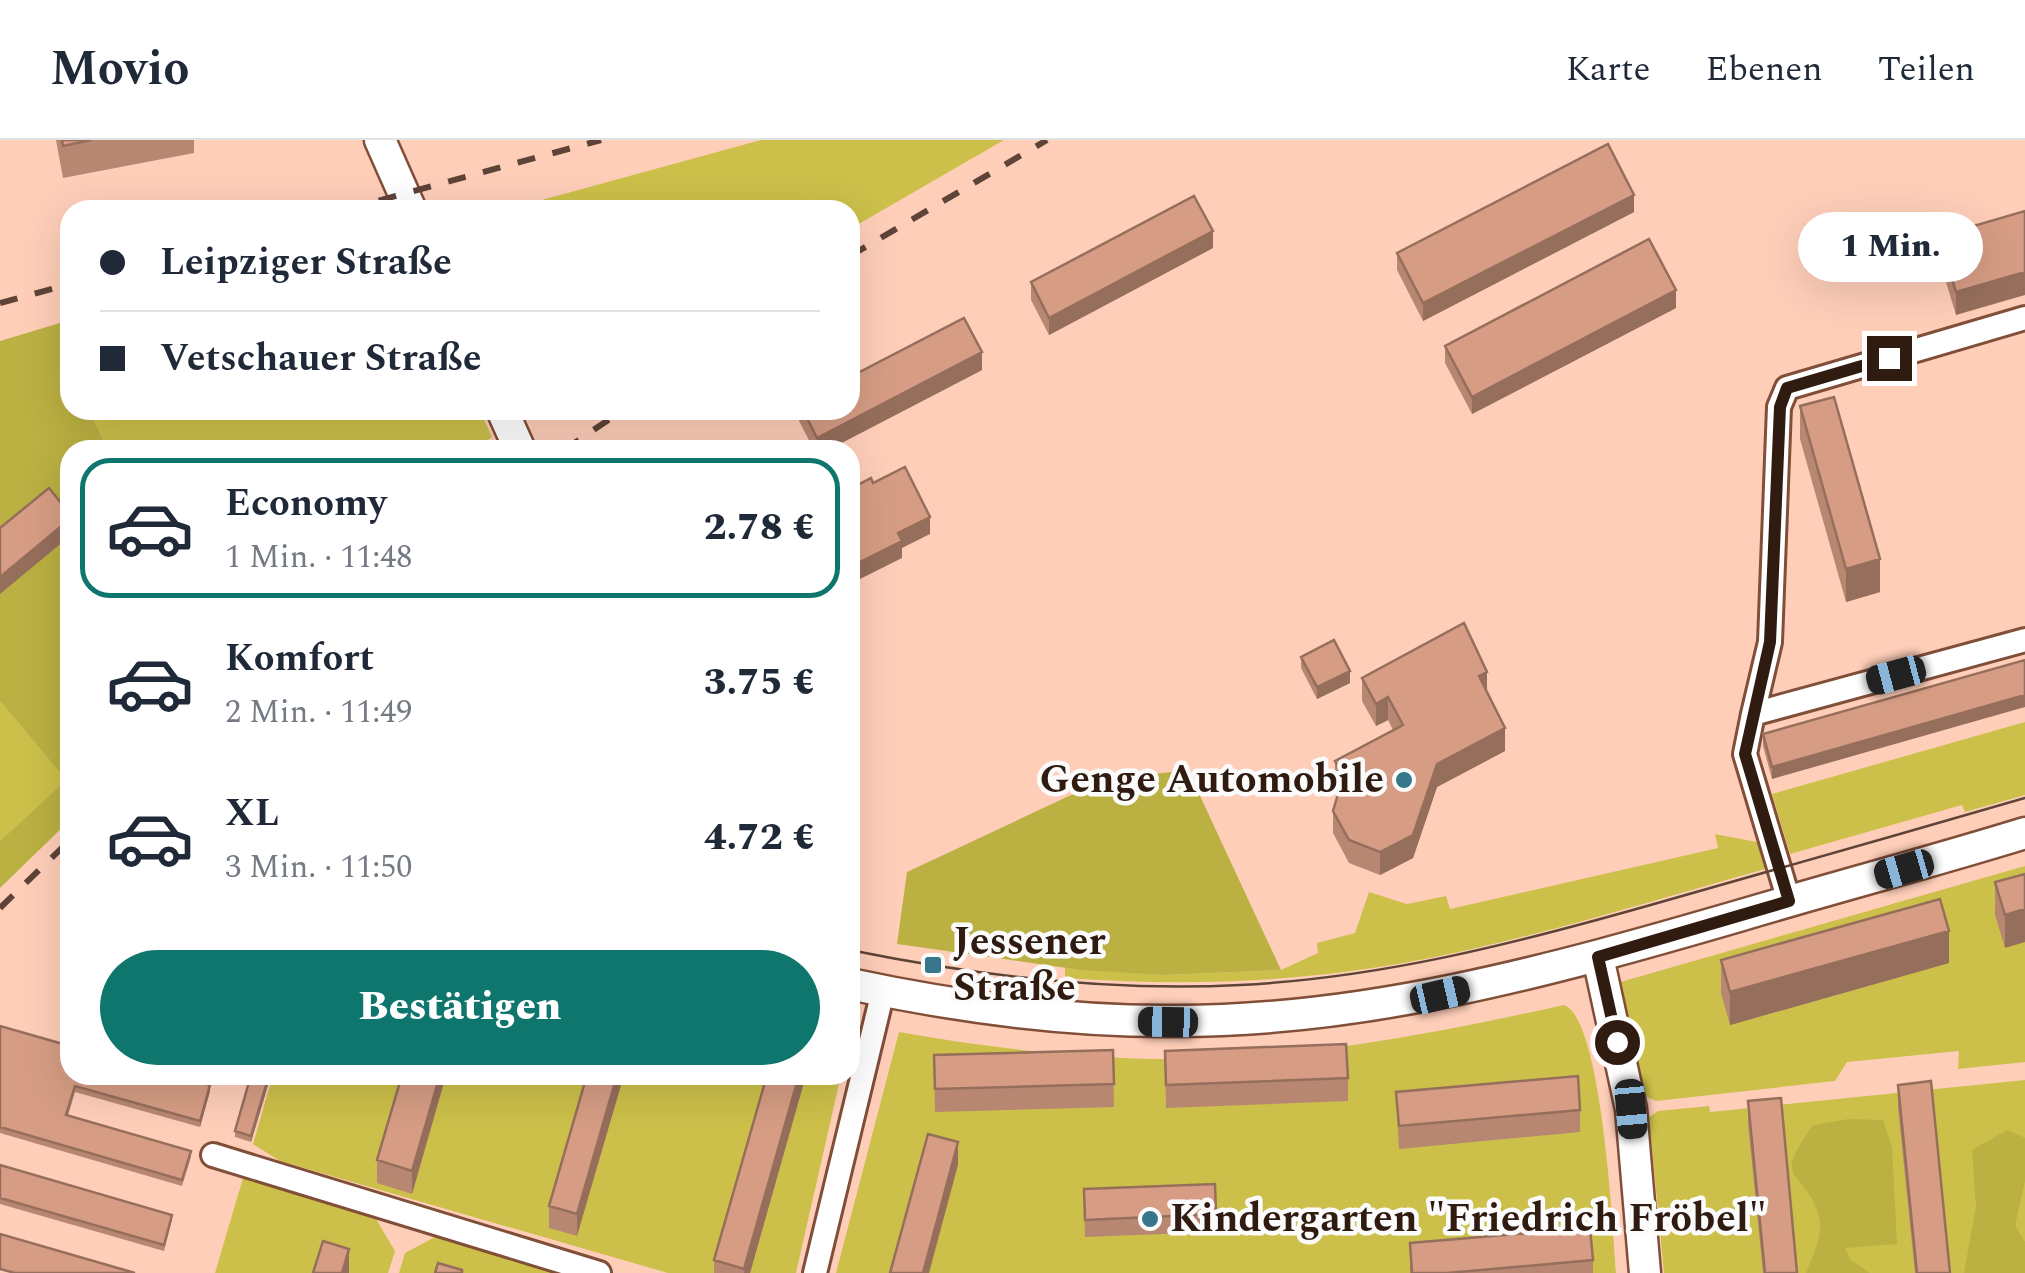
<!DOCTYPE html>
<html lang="de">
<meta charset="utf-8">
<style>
:root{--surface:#fff;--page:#f2f2f3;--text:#1f2937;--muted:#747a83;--line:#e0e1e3;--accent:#0f766e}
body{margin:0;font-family:Spectral,serif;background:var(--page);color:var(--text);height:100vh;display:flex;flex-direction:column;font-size:38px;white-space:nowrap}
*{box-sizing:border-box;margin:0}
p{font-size:32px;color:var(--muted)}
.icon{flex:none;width:55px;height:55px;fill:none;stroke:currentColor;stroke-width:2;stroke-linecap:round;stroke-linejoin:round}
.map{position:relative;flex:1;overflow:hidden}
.side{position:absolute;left:60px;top:300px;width:800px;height:645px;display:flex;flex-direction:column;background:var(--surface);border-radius:30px;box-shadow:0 10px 40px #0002}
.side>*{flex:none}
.top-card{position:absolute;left:60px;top:60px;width:800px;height:220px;border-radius:30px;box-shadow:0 10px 40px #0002;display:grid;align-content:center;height:220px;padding:0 40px;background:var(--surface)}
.end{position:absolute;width:45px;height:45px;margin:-22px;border:12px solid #301b11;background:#fff;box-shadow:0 0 0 5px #fff}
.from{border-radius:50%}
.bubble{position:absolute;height:70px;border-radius:35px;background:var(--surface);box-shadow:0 10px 40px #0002;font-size:32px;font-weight:800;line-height:70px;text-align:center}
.car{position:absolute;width:30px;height:60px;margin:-30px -15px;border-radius:12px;box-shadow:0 0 8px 2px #0007;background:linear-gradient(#222 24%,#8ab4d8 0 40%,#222 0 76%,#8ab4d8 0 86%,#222 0)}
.top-card b{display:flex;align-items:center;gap:35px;height:95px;font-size:38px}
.top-card b+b{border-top:2px solid var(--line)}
.top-card i{width:25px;height:25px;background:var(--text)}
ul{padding:18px 0 0;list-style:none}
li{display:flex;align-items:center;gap:30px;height:140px;margin:0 20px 15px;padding:0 20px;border:5px solid transparent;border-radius:30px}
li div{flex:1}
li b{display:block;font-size:38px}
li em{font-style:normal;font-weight:800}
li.on{border-color:var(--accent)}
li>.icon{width:90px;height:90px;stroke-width:1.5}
.cta{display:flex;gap:20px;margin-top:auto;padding:20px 40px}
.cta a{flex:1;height:115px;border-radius:60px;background:var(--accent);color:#fff;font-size:40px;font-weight:800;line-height:115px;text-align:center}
header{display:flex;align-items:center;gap:60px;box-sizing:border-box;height:140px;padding:0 50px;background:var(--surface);border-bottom:2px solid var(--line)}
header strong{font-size:48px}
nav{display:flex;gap:55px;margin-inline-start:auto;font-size:35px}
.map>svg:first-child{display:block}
.green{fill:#ccc04a}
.forest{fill:#bbb042}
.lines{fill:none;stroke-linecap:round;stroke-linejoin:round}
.street-casing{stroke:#814e38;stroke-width:28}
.secondary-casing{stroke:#814e38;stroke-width:35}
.street{stroke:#fff;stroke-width:22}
.secondary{stroke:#fff;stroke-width:30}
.tram{stroke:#5e4337;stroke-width:2.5}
.rail{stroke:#5e4337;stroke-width:6;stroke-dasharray:18 18;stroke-linecap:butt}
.wall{fill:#b88772}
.shaded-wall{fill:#966e5c}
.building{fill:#d69d84;stroke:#966e5c;stroke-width:2.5}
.route{stroke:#301b11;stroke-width:12}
.poi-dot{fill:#38768c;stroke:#fbfbfb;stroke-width:4}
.labels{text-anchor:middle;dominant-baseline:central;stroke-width:9;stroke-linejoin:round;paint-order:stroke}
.poi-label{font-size:40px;font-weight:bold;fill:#301b11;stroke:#fbfbfb;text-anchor:start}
</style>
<header>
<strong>Movio</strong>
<nav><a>Karte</a><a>Ebenen</a><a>Teilen</a></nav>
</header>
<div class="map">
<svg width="2025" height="1133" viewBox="0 0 2025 1133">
<rect width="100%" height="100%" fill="#feceb9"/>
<path class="green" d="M761 0H1004L850 89V70H505Z
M89 270H480L492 297 474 310H108Z
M0 561 66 640 0 701Z
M2025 582V655L1965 672 1962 665 1790 714 1772 654Z
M1715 694 1757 702 1765 729C1644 763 1522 802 1398 824 1288 843 1176 846 1065 838V828L1163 835 1281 830 1318 813 1317 803 1355 793 1369 752 1407 764 1446 756 1450 769 1718 708Z
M2025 726V922L1958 929 1959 911 1847 922 1835 941 1656 961 1638 953 1617 843Z
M1573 837C1419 879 1265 902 1105 896 1039 894 974 883 908 873L1049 888Z
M1564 865C1602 878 1613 1090 1616 1133H836L899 892C996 909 1096 921 1194 919 1319 916 1442 892 1564 865Z
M273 935H841L796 1133H668L280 1021 253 1004Z
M2025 940V1133H1664L1649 977 1658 971 1709 966 1710 972Z
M243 1038 376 1079 395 1111 388 1133H215Z
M437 1096 568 1133H399L405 1113Z"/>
<path class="forest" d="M70 180V219L66 221 70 270H89L108 310H70V680L0 748V701L66 640 0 561V201Z
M1188 630 1281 830 1163 835 1081 830 897 804 907 732 1103 640Z
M1849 979 1883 980 1892 1007 1897 1104 1845 1108 1851 1120 1870 1133H1806C1813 1114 1825 1093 1818 1073 1804 1028 1770 1045 1813 985Z
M2007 990 2025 998V1041L2015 1085 2025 1102V1133H1964L1976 1066 1972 1010Z"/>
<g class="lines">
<defs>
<path id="street" d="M1753 574 1770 502 1779 267 1787 248 2025 178
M1789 761 1745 614 1753 574 2025 500
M213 1015 599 1133
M815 1133 883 851"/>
<path id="secondary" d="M380 0 411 70
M502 270 520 310
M1598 817 1631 969 1645 1133
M850 844C953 866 1059 881 1165 881 1363 883 1553 830 1742 775 1836 747 1931 722 2025 693"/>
</defs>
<use href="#street" class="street-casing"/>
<use href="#secondary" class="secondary-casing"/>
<use href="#street" class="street"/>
<use href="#secondary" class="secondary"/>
<path class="tram" d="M850 810C978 836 1109 852 1240 845 1380 838 1513 804 1647 766 1773 731 1899 694 2025 658"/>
<path class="rail" d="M344 70 601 0
M850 116 1047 0
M0 163 70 144
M564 310 623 270
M0 768 70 700"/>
</g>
<path class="wall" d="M56 0H194V13L63 38Z
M2025 71 1956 175 1939 119V96Z
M1634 72 1423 181 1397 130V113Z
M1213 108 1049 195 1031 160V142Z
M1676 168 1472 274 1445 223V206Z
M982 230 828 310H814L799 281V270H850Z
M1800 266 1880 452 1846 462 1800 299Z
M1301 517 1350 543 1317 559 1301 528Z
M2025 520 1772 639 1763 606V594Z
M1362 538 1487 553 1505 611 1437 647 1413 718 1380 735 1349 723 1333 693V671L1339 652 1335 644V621L1393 590 1388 580 1376 586 1362 561Z
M2025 734 2005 808 1995 775V742Z
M1721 820 1949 823 1730 885 1721 853Z
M0 886 210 951 200 987 75 952 68 976 191 1017 182 1046 0 993Z
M1113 910 1114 967 935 972 934 915Z
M1165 911 1348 938V961L1166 968Z
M271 935 251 1002 235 997V991Z
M402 935H446L412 1054 377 1043V1020Z
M587 935 577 1096 549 1088V1066Z
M767 935H806L750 1133H714V1120Z
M1898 945 1950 1133H1915L1898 968Z
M1396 952 1580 970V992L1399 1009Z
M1748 961 1797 1133H1763L1748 984Z
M0 1025 172 1080 164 1111 0 1064Z
M1215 1044 1216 1092 1085 1097 1084 1049Z
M1410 1103 1593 1120V1133H1410Z"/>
<path class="shaded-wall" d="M1634 55V72L1423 181V163Z
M1213 91V108L1049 195V178Z
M2025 132V155L1956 175V152Z
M1676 150V168L1472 274V257Z
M982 212V230L828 310H817V298Z
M930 377V394L902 408V418L850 444V427L898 393Z
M70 379V396L0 454V437Z
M1880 419V452L1846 462V429Z
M1350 531V543L1317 559V547Z
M1487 532V554L1479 536Z
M2025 555V567L1772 639V627Z
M1388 557V580L1376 586V564Z
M1505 588V611L1437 647 1413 718 1380 735V712L1437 624Z
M2025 769V802L2005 808V775Z
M1949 791V823L1730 885V852Z
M269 935H271L251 1002V996Z
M440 935H446L412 1054V1031Z
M617 935H624L577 1096V1074Z
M799 935H806L750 1133H744Z
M210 945V951L200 987V981Z
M958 1002V1025L929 1133H923Z
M349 1109V1133H342Z"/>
<path class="building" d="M62 0H91L63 6Z
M1608 4 1634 55 1423 163 1397 113Z
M1194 56 1213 91 1049 178 1031 142Z
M2025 71V132L1956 152 1939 96Z
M1649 99 1676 150 1472 257 1445 206Z
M964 178 982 212 817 298 803 270H850V237Z
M1834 257 1880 419 1846 429 1800 266Z
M905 327 930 377 898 393 902 401 850 427V349L871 338 873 343Z
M49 348 70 374V379L0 437V388Z
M1464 483 1487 532 1479 536 1505 588 1437 624 1413 695 1380 712 1349 700 1333 671 1343 637 1335 621 1403 585 1388 557 1376 564 1362 538Z
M1334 500 1350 531 1317 547 1301 517Z
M2025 520V555L1772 627 1763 594Z
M2025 734V769L2005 775 1995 742Z
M1940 759 1949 791 1730 852 1721 820Z
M0 886 70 906V935H175L210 945 200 981 75 946 66 975 191 1011 182 1040 0 987Z
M1346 904 1348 938 1166 945 1165 911Z
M1113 910 1114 944 935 949 934 915Z
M251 935H269L251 996 235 991Z
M402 935H440L412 1031 377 1020Z
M587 935H617L577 1074 549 1066Z
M767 935H799L744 1129 714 1120Z
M1578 936 1580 970 1399 986 1396 952Z
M1931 941 1950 1133H1917L1898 945Z
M1781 958 1797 1133H1765L1748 961Z
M928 994 958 1002 923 1133H890Z
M0 1025 172 1075 164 1105 0 1058Z
M1215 1044 1216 1074 1085 1080 1084 1049Z
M1590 1088 1593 1120 1447 1133H1412L1410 1103Z
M0 1094 135 1133H15L0 1129Z
M323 1101 349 1109 342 1133H313Z
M438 1123 462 1130V1133H435Z"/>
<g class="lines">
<path class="route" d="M1617 902 1598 817 1789 761 1745 614 1770 502 1780 267 1787 248 1889 218"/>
</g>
<g class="poi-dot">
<circle cx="1404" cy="640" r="10"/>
<rect x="923" y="815" width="20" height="20" rx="5"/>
<circle cx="1150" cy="1079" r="10"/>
</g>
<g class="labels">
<g class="poi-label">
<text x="1384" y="640" text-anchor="end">Genge Automobile</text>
<text x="953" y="802">Jessener<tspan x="953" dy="46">Straße</tspan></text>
<text x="1170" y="1079">Kindergarten "Friedrich Fröbel"</text>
</g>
</g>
</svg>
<i class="end from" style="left:1617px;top:902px"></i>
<i class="end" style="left:1889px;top:218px"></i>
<div class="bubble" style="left:1798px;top:72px;width:185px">1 Min.</div>
<i class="car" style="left:1896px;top:535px;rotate:255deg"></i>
<i class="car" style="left:1904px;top:729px;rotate:254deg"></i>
<i class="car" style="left:1440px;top:855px;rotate:77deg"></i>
<i class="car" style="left:1168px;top:882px;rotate:271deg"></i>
<i class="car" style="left:1631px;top:969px;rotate:175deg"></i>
<div class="top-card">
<b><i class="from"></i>Leipziger Straße</b>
<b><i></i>Vetschauer Straße</b>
</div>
<section class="side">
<ul>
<li class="on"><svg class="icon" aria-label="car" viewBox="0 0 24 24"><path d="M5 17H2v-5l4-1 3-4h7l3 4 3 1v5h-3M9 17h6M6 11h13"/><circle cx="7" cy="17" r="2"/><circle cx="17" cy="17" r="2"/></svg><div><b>Economy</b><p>1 Min. · 11:48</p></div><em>2.78 €</em></li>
<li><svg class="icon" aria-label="car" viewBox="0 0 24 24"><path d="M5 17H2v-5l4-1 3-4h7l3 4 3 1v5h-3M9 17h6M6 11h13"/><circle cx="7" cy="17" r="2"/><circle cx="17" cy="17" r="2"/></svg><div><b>Komfort</b><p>2 Min. · 11:49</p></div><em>3.75 €</em></li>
<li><svg class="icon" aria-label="car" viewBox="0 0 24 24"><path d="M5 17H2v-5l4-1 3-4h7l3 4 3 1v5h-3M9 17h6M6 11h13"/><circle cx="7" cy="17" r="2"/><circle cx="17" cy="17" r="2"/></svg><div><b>XL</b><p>3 Min. · 11:50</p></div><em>4.72 €</em></li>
</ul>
<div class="cta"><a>Bestätigen</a></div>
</section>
</div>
